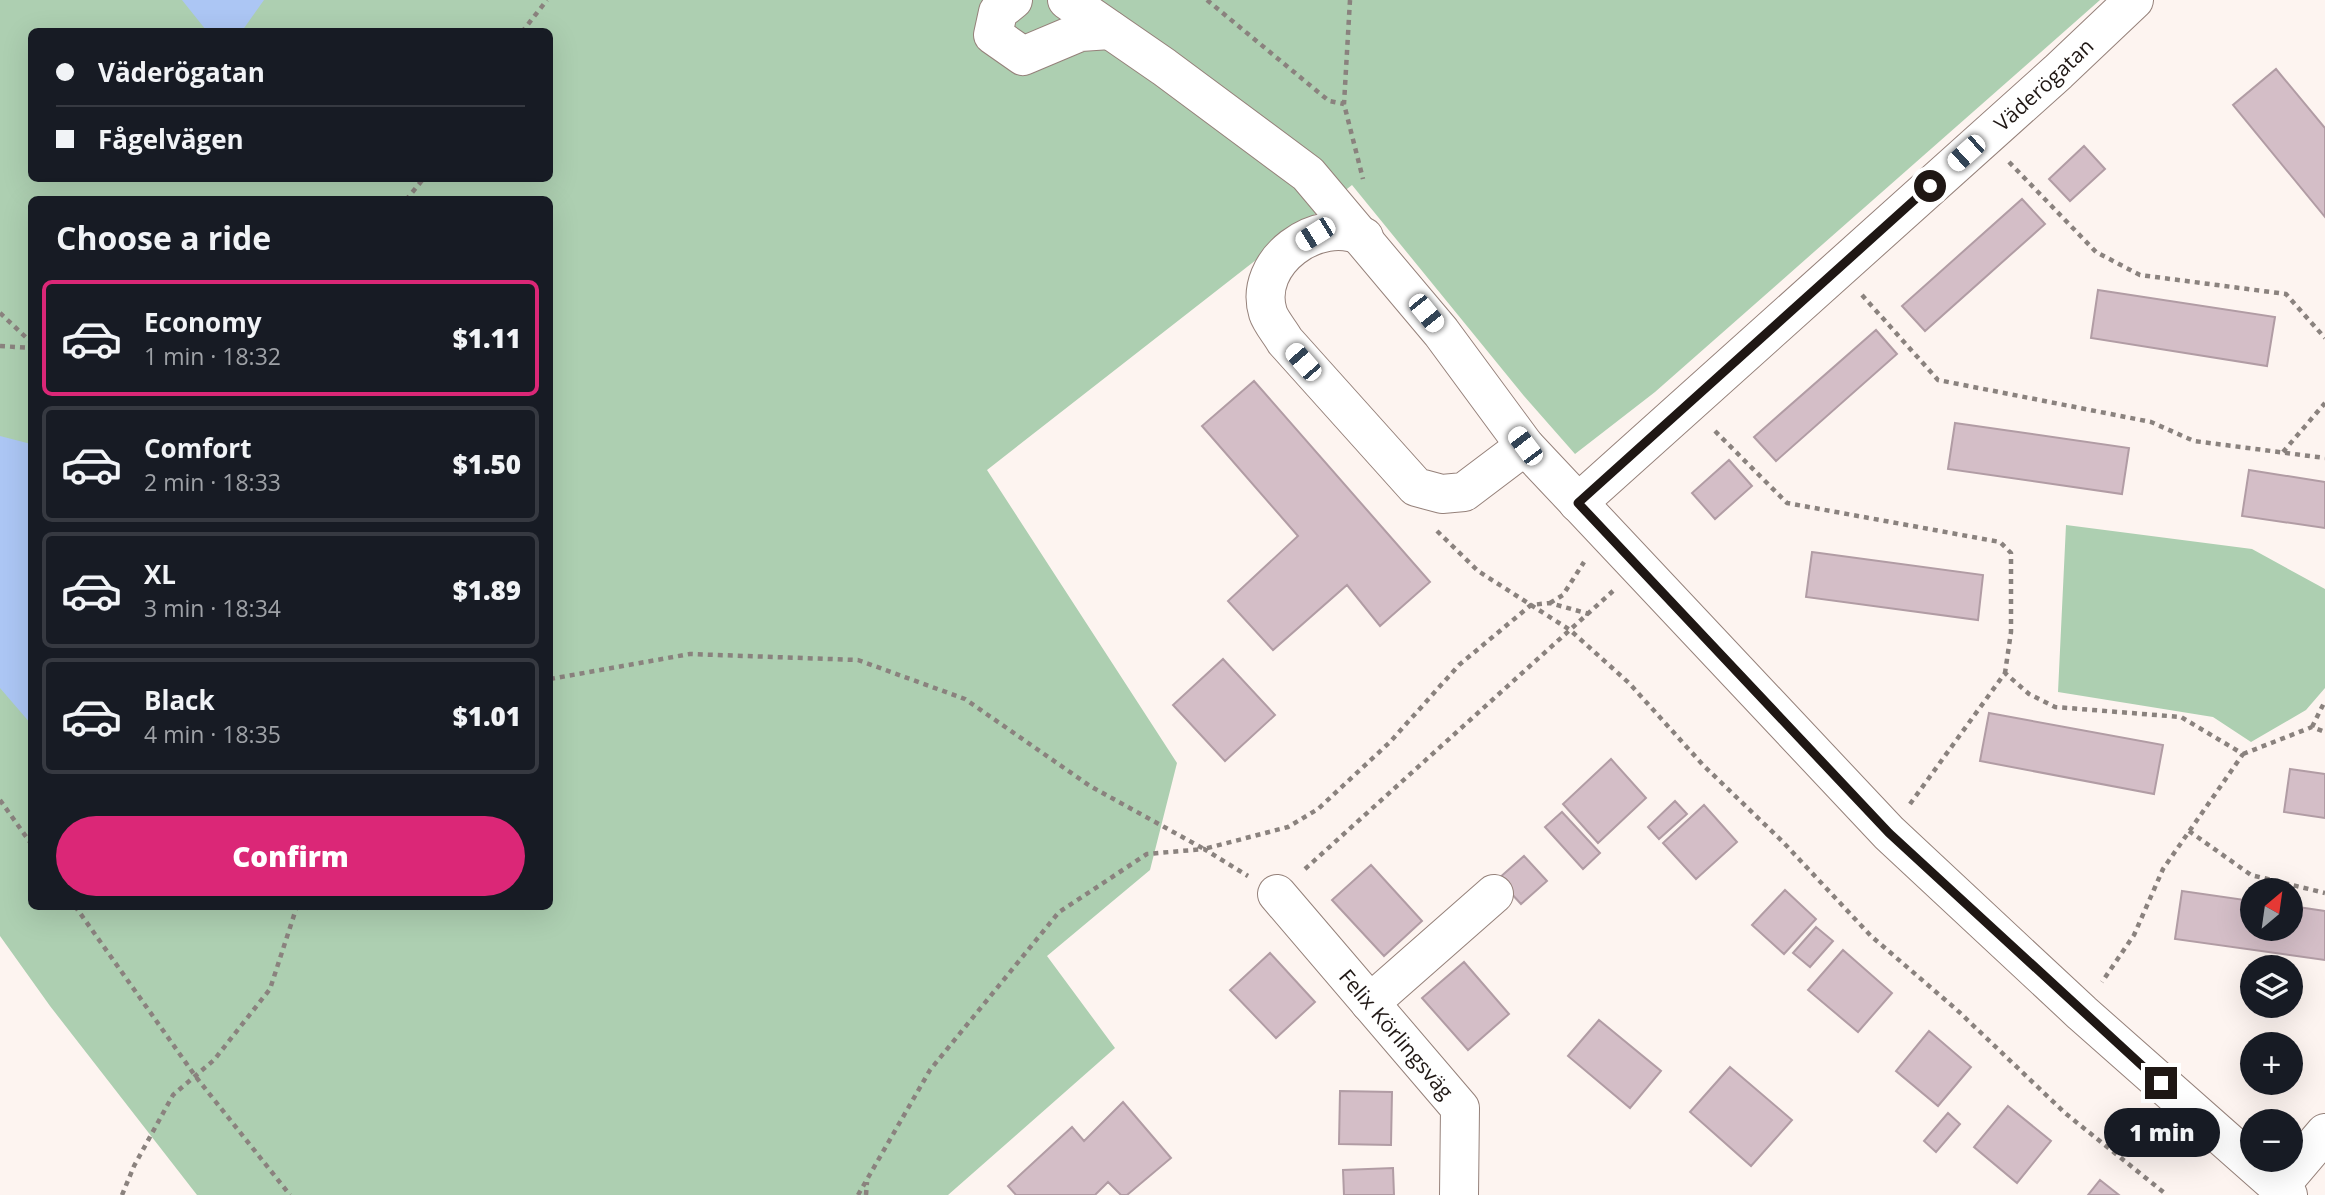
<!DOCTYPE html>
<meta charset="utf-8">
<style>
:root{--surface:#171b24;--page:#242831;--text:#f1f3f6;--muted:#9ea1a6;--line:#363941;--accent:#db2777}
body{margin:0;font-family:"Open Sans",sans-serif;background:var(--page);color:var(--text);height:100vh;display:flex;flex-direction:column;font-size:26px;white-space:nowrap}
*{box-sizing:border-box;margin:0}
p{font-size:23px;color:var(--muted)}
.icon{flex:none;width:38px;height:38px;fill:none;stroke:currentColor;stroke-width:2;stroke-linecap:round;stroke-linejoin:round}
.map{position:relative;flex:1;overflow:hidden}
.panel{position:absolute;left:28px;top:196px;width:525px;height:714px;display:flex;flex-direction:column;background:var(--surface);border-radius:10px;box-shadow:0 7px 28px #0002}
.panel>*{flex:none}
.banner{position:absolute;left:28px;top:28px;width:525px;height:154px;border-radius:10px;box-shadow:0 7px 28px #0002;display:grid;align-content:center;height:154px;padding:0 28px;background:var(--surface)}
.needle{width:46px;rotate:29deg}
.buttons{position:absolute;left:2240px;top:878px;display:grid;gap:14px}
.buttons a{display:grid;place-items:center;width:63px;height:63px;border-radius:50%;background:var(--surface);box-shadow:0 7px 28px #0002;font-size:35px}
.end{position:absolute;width:32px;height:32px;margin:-16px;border:9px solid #1f1714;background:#fff;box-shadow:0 0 0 4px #fff}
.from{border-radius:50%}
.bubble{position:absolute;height:49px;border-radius:24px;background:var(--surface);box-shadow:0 7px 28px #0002;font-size:23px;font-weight:800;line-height:49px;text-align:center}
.car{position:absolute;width:21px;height:42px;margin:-21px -10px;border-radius:9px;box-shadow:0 0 5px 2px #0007;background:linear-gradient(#fff 24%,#345 0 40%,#fff 0 76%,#345 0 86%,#fff 0)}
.banner b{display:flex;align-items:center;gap:24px;height:66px;font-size:26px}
.banner b+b{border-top:2px solid var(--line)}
.banner i{width:18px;height:18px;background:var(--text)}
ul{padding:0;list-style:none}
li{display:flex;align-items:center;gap:21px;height:116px;margin:0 14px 10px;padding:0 14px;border:4px solid var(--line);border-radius:10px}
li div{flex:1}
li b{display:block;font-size:26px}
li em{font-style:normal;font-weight:800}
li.active{border-color:var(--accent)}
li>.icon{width:63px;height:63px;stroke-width:1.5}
h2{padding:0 28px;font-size:32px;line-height:84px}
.primary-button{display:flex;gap:14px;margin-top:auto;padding:14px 28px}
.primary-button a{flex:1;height:80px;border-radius:42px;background:var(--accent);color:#fff;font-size:28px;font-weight:800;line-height:80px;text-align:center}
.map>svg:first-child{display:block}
.green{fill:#adcfb1;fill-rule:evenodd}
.water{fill:#acc6f4}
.building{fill:#d4bec7;stroke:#b19ca4;stroke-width:2}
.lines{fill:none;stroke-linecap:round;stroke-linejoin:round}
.minor-casing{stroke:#95817a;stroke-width:40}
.path{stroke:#8a827e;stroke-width:4.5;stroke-dasharray:5 5;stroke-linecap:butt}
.minor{stroke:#fff;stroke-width:38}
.route{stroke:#1f1714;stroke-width:9}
.labels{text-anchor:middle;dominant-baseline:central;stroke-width:7;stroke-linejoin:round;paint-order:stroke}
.street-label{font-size:21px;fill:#1f1714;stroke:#fdf4f0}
</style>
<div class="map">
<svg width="2325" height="1195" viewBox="0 0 2325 1195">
<rect width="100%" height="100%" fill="#fdf4f0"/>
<path class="green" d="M0 0H2100L1655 392 1575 454 1524 396 1352 185 987 470 1177 763 1150 870 1047 956 1115 1048 948 1195H197L50 1006 0 936ZM32 32H550V178H32ZM32 200H550V906H32Z
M2066 525 2252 549 2325 589V688L2306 710 2251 742 2213 717 2058 692Z"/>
<path class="water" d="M182 0H264L242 31 206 30Z
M0 436 31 444V724L0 688Z"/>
<path class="building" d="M2276 69 2325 128V217L2233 105Z
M2084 146 2105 169 2070 201 2049 179Z
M2022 199 2045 224 1925 331 1902 306Z
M2098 290 2275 317 2267 366 2091 338Z
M1876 330 1897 354 1776 461 1754 437Z
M1254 381 1430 582 1380 626 1347 585 1273 650 1228 601 1298 536 1202 426Z
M1955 423 2129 448 2122 494 1948 469Z
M1729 460 1752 486 1715 519 1692 493Z
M2249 470 2325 482V528L2242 516Z
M1812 552 1983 575 1978 620 1806 597Z
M1223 659 1275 715 1225 761 1173 705Z
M1989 713 2163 745 2154 794 1980 761Z
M1611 759 1646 798 1598 843 1563 804Z
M2290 769 2325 774V818L2284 812Z
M1675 801 1687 814 1659 839 1648 827Z
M1704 805 1737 842 1696 879 1663 843Z
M1562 812 1600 853 1583 869 1545 827Z
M1524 856 1547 881 1521 904 1498 879Z
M1371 865 1422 921 1384 956 1332 900Z
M1785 890 1816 919 1784 954 1752 925Z
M2182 891 2252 901V929H2291V906L2325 911V960L2175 939Z
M1816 927 1833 941 1810 967 1793 953Z
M1843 950 1892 993 1858 1032 1808 990Z
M1270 953 1315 1002 1276 1038 1230 990Z
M1464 962 1509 1014 1468 1050 1422 998Z
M1599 1020 1661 1071 1630 1108 1568 1056Z
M1929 1031 1971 1067 1938 1106 1896 1071Z
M1730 1067 1792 1120 1751 1166 1690 1112Z
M1340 1091 1392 1092 1391 1145 1339 1144Z
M1123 1102 1171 1158 1127 1195H1121L1108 1182 1095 1195H1016L1008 1186 1072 1127 1084 1141Z
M2008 1106 2051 1141 2017 1183 1974 1147Z
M1948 1113 1960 1124 1936 1152 1924 1141Z
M1393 1168 1394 1195H1344L1343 1170Z
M2100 1180 2119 1195H2088Z"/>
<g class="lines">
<defs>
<g id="minor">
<path d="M1013 0 998 12 993 35 1023 56 1080 32 1110 30"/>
<path d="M1067 0 1164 67 1308 174 1441 332 1525 446 1889 833 2082 1013 2288 1195"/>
<path d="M1364 237C1318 214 1252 262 1268 313 1271 322 1280 332 1285 341L1416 487 1442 494 1464 492 1525 446"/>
<path id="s1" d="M1578 503 2058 72 2134 0"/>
<path id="s2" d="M1277 894 1460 1108 1459 1195"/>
<path d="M1370 1003 1494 894"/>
<path d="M2279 1187 2325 1133"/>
</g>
</defs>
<use href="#minor" class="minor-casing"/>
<path class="path" d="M1207 0 1329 101 1344 104
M1350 0 1344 104 1363 179
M522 32 547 0
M2009 162 2096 252 2140 275 2286 294 2325 338
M406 200 424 178
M1862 295 1938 380 2151 422 2194 441 2325 458
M0 313 32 343
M0 346 32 348
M1715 431 1787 503 2000 542 2011 553V632L2005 673
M2283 452 2325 403
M1437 531 1478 571 1570 630 1629 683 1703 765 1783 842 1871 936 1957 1010 2065 1113 2167 1195
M1550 603 1563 595 1584 562
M550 679 690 654 858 660 965 699 1090 786 1204 849 1288 827 1318 809 1390 742 1459 665 1531 605 1550 603 1589 614
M2312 727 2325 701
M2243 754 2312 727 2325 732
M0 800 32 845
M1910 804 2005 673 2029 694 2055 707 2181 717 2243 754 2163 869 2134 935 2102 982
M2189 831 2251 875 2325 893
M1305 869 1613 591
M75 906 196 1077 290 1195
M122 1195 134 1166 173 1095 214 1060 270 989 297 906
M858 1195 930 1070 1059 912 1147 854 1204 849 1248 876
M866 1195 867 1182"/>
<use href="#minor" class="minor"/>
</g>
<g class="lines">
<path class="route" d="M1930 186 1578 503 1889 833 2161 1083"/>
</g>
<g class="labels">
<g class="street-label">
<text stroke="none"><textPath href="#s1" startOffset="626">Väderögatan</textPath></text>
<text stroke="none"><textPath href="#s2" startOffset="184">Felix Körlingsväg</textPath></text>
</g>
</g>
</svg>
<div class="buttons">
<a><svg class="needle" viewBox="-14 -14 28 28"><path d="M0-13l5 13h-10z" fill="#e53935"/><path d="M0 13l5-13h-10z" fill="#9ea1a6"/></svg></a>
<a><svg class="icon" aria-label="layers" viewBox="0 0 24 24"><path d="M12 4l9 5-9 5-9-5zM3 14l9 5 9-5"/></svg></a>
<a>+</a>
<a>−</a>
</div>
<i class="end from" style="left:1930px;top:186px"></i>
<i class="end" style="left:2161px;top:1083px"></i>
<div class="bubble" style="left:2104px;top:1108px;width:116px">1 min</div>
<i class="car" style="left:1966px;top:153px;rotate:228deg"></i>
<i class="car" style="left:1315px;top:234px;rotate:238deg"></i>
<i class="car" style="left:1426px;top:313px;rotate:141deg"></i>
<i class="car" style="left:1303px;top:362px;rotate:319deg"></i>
<i class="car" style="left:1525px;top:446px;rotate:323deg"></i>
<div class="banner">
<b><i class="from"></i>Väderögatan</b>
<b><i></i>Fågelvägen</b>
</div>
<section class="panel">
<h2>Choose a ride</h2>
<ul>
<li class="active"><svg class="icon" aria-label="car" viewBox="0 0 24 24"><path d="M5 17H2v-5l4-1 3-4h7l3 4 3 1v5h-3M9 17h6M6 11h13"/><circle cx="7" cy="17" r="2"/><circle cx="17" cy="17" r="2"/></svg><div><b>Economy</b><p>1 min · 18:32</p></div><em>$1.11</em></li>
<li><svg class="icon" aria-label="car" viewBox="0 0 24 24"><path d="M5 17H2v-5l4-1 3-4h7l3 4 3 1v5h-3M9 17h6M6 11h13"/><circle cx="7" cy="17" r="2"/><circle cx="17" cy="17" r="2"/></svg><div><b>Comfort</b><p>2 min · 18:33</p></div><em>$1.50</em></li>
<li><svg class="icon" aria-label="car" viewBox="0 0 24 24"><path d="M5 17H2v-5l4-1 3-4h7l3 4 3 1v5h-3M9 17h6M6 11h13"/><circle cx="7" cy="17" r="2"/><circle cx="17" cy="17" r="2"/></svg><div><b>XL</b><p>3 min · 18:34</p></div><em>$1.89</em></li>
<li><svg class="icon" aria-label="car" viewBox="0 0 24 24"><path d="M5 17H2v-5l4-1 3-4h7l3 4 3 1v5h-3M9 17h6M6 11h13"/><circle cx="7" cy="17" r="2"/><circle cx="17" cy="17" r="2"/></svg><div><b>Black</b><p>4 min · 18:35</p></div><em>$1.01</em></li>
</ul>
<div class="primary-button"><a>Confirm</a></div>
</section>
</div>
